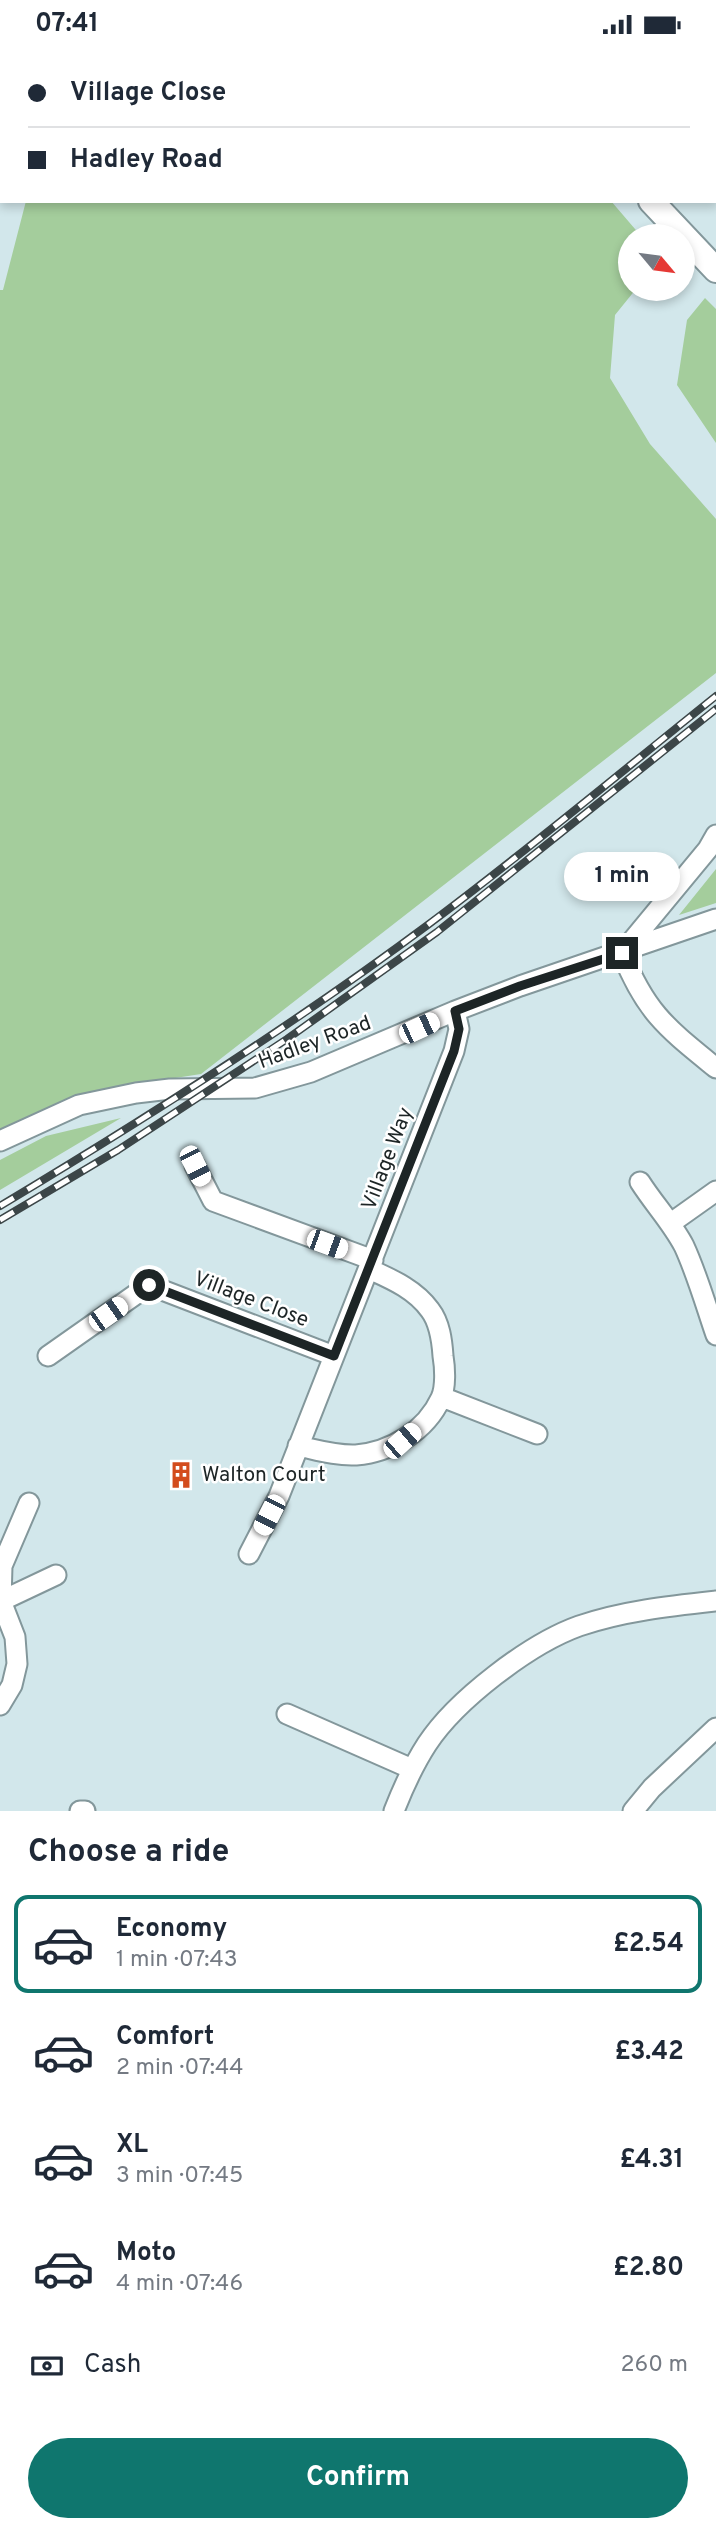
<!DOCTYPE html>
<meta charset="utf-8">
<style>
:root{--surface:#fff;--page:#f6f6f7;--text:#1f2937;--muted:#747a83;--line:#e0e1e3;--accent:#0f766e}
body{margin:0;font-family:Overpass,sans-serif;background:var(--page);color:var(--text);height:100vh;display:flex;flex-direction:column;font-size:26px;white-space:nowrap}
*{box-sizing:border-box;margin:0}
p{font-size:23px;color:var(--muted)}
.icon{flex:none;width:38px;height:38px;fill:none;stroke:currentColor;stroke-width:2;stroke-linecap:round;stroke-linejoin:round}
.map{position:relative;height:1762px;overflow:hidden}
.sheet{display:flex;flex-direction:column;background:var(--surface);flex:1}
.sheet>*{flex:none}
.guide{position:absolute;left:0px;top:0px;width:718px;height:154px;box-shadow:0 4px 10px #0003;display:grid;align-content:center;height:154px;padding:0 28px;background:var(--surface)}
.needle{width:46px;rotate:119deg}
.tools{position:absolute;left:618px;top:175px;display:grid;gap:14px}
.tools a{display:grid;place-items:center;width:77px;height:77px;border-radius:50%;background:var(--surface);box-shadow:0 4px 10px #0003;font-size:35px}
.end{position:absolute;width:32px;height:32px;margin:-16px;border:9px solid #1d2526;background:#fff;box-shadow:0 0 0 4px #fff}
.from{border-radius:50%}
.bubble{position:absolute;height:49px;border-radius:24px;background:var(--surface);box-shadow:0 4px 10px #0003;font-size:23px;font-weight:700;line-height:49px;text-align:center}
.car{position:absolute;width:21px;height:42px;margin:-21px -10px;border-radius:9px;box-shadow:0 0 5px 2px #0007;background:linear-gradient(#fff 24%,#345 0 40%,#fff 0 76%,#345 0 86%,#fff 0)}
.guide b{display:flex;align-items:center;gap:24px;height:66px;font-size:26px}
.guide b+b{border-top:2px solid var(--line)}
.guide i{width:18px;height:18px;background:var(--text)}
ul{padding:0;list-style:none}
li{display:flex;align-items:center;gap:21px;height:98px;margin:0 14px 10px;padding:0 14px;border:4px solid transparent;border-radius:14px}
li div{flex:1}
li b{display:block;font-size:26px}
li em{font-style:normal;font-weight:700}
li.on{border-color:var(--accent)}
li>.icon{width:63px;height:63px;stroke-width:1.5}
h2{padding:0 28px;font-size:32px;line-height:84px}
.pay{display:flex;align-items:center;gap:18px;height:77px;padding:0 28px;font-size:26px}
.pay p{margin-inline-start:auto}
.primary-button{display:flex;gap:14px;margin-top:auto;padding:14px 28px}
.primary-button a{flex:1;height:80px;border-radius:42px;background:var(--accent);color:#fff;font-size:28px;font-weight:700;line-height:80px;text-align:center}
.status{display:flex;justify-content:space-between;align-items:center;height:49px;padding:0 35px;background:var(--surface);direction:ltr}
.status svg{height:19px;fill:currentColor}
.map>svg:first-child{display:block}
.green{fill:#a4cd9c}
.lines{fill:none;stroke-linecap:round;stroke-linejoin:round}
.minor-casing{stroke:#83979b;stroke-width:23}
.major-casing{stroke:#83979b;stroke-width:28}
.minor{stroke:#fff;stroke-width:19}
.major{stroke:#fff;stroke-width:24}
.rail-casing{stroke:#3c4648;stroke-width:8}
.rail{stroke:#fff;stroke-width:5;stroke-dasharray:16;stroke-linecap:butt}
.route{stroke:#1d2526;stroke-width:9}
.labels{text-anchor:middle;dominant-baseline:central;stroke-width:5;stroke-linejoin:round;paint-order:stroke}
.street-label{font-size:21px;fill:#1d2526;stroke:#fff}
.poi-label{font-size:21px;fill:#1d2526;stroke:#fff;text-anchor:start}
</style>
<div class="status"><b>07:41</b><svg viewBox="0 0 49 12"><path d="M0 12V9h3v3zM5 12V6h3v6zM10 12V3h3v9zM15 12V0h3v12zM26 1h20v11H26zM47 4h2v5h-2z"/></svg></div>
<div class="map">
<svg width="716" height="1762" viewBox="0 0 716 1762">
<rect width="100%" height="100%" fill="#d2e7eb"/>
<path class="green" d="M26 152H611L641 187H630V240H636L615 266 610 329 650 395 716 470V624L201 1025 98 1041 0 1083V241H3Z
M705 249 716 260V394L677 336 687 271Z
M716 820V854L679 866Z
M121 1069 0 1141V1111L46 1087Z"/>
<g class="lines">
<defs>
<path id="minor" d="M344 2V0
M0 85H2
M716 786 708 800 622 904C646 964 667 979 716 1019
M0 1092 79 1056 136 1044 170 1040 255 1039 311 1023 455 962 520 937 716 870
M195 1117 213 1152 373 1211
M640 1133C654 1155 672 1174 684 1197 697 1225 706 1257 716 1286
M671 1174 716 1142
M48 1307 149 1236 334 1307
M442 1348 537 1385
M298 1397C317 1401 336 1407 356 1406 391 1403 426 1382 441 1349 446 1338 445 1319 443 1307 442 1292 440 1274 430 1261 415 1240 391 1230 369 1220
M249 1505 279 1447 454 1002 459 980 455 962
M1 1552 56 1526
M0 1656 12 1636 17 1615 15 1588 1 1552 2 1517 29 1454
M287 1665 412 1720
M80 1762H85
M394 1762C403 1739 414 1715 427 1695 456 1651 529 1595 579 1577 623 1562 670 1557 716 1552
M633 1762 652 1739 716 1679"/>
<path id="major" d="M500 0 502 2
M651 152 716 221"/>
</defs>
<use href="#minor" class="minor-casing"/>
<use href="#major" class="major-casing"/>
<use href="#minor" class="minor"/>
<use href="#major" class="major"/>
<defs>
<path id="rail" d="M0 1157C147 1069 292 977 429 875 527 802 621 723 716 647
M0 1171 118 1101 287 990 437 883 716 660"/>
</defs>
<use href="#rail" class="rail-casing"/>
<use href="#rail" class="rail"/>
</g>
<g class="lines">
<path class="route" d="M149 1236 334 1307 454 1002 459 980 455 962 520 937 622 904"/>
</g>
<defs>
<symbol id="building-bare" viewBox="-9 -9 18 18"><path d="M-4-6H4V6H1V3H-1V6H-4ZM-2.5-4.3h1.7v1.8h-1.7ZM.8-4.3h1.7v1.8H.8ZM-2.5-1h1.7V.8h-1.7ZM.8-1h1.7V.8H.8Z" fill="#d34b1c" stroke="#fff" stroke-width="2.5" paint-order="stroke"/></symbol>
</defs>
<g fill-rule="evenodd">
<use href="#building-bare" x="162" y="1407" width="38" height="38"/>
</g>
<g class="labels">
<g class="street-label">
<text transform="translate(315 994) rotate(-20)">Hadley Road</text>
<text transform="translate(388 1110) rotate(-69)">Village Way</text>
<text transform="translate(251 1251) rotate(21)">Village Close</text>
</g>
<g class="poi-label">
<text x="202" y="1426">Walton Court</text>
</g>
</g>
</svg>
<div class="tools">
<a><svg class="needle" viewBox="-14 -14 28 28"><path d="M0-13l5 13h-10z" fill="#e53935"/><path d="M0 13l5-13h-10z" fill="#747a83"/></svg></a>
</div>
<i class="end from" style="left:149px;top:1236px"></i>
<i class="end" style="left:622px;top:904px"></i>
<div class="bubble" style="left:564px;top:803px;width:116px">1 min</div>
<i class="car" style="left:419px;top:979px;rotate:65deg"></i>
<i class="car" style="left:195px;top:1117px;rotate:153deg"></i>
<i class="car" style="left:327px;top:1195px;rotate:110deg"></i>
<i class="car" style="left:108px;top:1265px;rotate:55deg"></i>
<i class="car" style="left:402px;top:1392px;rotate:49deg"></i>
<i class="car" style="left:269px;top:1466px;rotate:207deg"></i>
<div class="guide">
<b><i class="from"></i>Village Close</b>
<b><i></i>Hadley Road</b>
</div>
</div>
<section class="sheet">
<h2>Choose a ride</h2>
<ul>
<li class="on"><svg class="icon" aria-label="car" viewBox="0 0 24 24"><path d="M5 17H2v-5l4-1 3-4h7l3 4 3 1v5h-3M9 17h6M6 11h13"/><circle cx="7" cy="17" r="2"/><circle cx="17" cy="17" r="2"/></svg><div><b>Economy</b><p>1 min · 07:43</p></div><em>£2.54</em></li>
<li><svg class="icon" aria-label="car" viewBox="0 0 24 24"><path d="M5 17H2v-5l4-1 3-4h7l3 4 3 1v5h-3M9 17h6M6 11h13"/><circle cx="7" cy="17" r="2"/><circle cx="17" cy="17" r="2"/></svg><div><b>Comfort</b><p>2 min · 07:44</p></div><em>£3.42</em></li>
<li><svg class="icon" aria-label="car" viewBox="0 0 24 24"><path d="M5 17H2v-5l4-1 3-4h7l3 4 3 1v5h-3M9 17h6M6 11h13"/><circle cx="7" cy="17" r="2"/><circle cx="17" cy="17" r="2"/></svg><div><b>XL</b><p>3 min · 07:45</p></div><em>£4.31</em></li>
<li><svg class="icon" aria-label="car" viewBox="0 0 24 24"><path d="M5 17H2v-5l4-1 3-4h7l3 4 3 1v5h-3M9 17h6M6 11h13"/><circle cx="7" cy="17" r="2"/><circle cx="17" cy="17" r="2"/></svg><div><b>Moto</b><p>4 min · 07:46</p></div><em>£2.80</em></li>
</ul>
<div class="pay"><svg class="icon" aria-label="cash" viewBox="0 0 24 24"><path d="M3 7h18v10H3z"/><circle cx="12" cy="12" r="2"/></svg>Cash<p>260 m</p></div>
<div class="primary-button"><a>Confirm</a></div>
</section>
